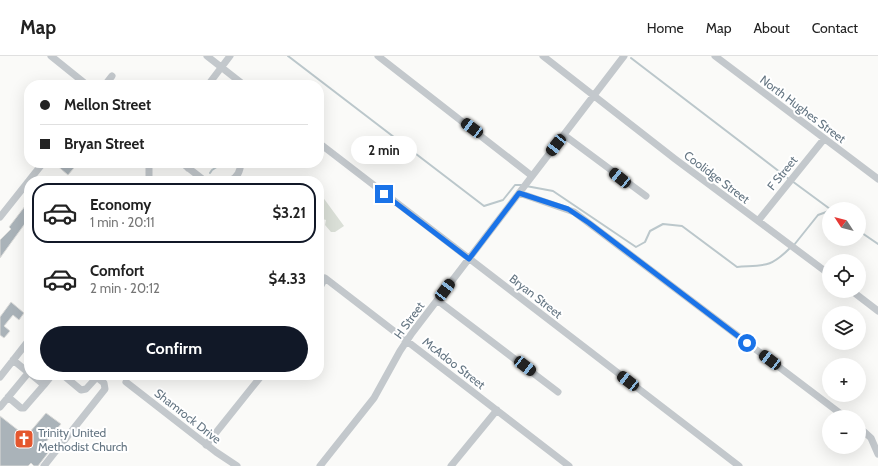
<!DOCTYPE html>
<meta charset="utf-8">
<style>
:root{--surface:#fff;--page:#f6f6f6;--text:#222;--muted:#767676;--line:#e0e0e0;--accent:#111827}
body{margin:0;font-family:Cabin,sans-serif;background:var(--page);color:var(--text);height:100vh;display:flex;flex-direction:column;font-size:15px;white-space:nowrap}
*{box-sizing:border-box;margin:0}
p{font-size:13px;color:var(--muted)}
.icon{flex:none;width:22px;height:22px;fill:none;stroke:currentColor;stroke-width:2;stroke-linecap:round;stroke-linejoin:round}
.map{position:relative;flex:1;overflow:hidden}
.drawer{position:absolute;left:24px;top:120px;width:300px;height:204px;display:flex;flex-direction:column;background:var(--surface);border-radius:16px;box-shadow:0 4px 16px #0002}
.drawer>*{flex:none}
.top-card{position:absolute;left:24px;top:24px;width:300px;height:88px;border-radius:16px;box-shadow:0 4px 16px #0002;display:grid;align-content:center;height:88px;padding:0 16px;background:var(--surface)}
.needle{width:26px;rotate:306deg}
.fabs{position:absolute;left:822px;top:146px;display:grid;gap:8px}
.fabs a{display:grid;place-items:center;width:44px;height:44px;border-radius:50%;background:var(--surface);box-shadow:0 4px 16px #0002;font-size:20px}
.end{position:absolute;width:18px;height:18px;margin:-9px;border:5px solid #1a73e8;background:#fff;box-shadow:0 0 0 2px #fff}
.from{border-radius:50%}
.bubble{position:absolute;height:28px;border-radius:14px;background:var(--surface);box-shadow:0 4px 16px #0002;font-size:13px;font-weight:700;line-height:28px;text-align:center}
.car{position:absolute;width:12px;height:24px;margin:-12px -6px;border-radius:5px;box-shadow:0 0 3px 1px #0007;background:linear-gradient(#222 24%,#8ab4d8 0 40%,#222 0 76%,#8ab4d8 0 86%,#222 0)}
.top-card b{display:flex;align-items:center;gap:14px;height:38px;font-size:15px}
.top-card b+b{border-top:1px solid var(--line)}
.top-card i{width:10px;height:10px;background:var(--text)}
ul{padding:7px 0 0;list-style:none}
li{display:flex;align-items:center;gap:12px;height:60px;margin:0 8px 6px;padding:0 8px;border:2px solid transparent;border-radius:16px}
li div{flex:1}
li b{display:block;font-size:15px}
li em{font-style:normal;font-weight:700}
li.active{border-color:var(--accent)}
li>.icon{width:36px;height:36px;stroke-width:1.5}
.action{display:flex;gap:8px;margin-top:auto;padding:8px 16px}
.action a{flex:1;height:46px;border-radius:24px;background:var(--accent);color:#fff;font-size:16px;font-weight:700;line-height:46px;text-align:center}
header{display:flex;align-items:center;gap:24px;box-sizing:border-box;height:56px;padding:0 20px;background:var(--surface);border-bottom:1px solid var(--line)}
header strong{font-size:19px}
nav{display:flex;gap:22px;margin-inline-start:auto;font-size:14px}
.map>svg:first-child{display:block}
.green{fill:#dadfd7}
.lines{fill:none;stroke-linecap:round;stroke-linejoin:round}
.stream{stroke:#bbc7cb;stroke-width:2}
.building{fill:#aab3b9;stroke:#dcdcda}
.minor{stroke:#c3c8cc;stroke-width:7}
.route{stroke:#1a73e8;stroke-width:5}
.labels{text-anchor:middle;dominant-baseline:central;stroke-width:4;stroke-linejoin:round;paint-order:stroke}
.street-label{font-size:12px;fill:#657683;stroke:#fff}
.poi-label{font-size:12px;fill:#657683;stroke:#fff;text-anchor:start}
</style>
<header>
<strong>Map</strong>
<nav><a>Home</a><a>Map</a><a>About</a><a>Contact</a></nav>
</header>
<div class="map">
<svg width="878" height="410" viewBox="0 0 878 410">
<rect width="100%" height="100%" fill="#fafaf8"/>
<path class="green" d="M322 140 344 170 335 176H331L325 169 326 164 319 162V141Z"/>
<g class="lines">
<path class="stream" d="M288 0 484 150 503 144 515 129H522
M631 2 789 123
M210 117 212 114 223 107
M792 125 830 153
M526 130 553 135 636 191 645 186 650 175 663 168 682 170 737 211C765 209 770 212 790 192
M859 175 878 188
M794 189 818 159 829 155"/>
</g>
<path class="building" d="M54 107H78L68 119Z
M29 145V162L0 202V184L11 173 9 171Z
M11 246 24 257 19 264 13 259 4 270 10 275 4 282 0 279V261Z
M46 357 61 368 45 387 51 393 38 410H34L31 407 28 410H0V360L23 378 26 374 29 377Z"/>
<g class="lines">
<path class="minor" d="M51 0 87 29
M207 0 244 29
M378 0 532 120
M543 0 675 103 829 218
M715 0 878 123
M105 29 112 20
M208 29 230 0
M564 79 646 140
M319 87 739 410
M182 107 205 125
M188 112 197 107
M149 125V107
M230 125C238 121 240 115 241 107
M519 137 574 156 845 361
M0 161 43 107
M758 165 824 83
M319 233 325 222 569 410
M852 235 878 255
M437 244 558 336
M13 304 29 317
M32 319 44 329 52 319
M63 319 81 334 86 333 97 321
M0 321 29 284
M126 326 216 396 237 410
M8 341 21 352H24L44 329
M0 351 29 316
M859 371 871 382 878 398
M206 389 262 319
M44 410 105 333 104 327 94 319
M320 410 374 342 400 295 412 277 624 0
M451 410 497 354"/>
</g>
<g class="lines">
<path class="route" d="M384 138 469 203 519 137 568 153 589 167 747 287"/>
</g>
<defs>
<symbol id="church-square" viewBox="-11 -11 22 22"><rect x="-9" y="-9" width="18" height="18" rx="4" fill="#e4572e" stroke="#fff"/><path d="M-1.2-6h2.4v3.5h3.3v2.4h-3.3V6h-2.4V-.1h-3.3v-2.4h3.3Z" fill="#fff"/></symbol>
</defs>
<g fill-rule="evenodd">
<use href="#church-square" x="13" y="372" width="22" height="22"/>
</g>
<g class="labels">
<g class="street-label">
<text transform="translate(803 53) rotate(37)">North Hughes Street</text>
<text transform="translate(782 117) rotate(-51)">F Street</text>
<text transform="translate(717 121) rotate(37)">Coolidge Street</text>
<text transform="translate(536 240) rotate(38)">Bryan Street</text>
<text transform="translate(409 264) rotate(-54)">H Street</text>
<text transform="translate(454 307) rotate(38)">McAdoo Street</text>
<text transform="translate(188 360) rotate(38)">Shamrock Drive</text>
</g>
<g class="poi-label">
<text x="38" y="376">Trinity United<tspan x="38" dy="14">Methodist Church</tspan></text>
</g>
</g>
</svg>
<div class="fabs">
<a><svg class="needle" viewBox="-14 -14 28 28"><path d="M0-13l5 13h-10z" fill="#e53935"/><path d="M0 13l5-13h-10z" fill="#767676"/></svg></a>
<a><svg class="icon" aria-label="locate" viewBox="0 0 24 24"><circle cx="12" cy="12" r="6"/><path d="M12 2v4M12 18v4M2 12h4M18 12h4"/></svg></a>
<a><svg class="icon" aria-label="layers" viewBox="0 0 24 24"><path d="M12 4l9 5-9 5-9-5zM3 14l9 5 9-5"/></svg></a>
<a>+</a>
<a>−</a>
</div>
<i class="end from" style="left:747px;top:287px"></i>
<i class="end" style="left:384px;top:138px"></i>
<div class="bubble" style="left:351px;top:80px;width:66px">2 min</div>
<i class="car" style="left:472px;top:72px;rotate:307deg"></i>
<i class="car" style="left:556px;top:89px;rotate:218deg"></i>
<i class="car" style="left:620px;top:122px;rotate:309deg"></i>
<i class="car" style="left:445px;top:234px;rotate:37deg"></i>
<i class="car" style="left:770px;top:304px;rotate:307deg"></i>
<i class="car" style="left:525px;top:310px;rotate:128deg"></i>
<i class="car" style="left:628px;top:325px;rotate:308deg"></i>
<div class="top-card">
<b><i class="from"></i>Mellon Street</b>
<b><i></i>Bryan Street</b>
</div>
<section class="drawer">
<ul>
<li class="active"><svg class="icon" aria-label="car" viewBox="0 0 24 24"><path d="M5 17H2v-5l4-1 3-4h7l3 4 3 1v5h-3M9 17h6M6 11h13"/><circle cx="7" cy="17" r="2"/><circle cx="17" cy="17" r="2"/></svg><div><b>Economy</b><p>1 min · 20:11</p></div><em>$3.21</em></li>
<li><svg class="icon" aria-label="car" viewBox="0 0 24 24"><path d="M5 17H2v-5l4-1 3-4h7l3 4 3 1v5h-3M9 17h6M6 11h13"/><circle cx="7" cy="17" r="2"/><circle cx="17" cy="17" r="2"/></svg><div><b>Comfort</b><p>2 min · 20:12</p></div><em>$4.33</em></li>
</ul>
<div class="action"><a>Confirm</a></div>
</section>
</div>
